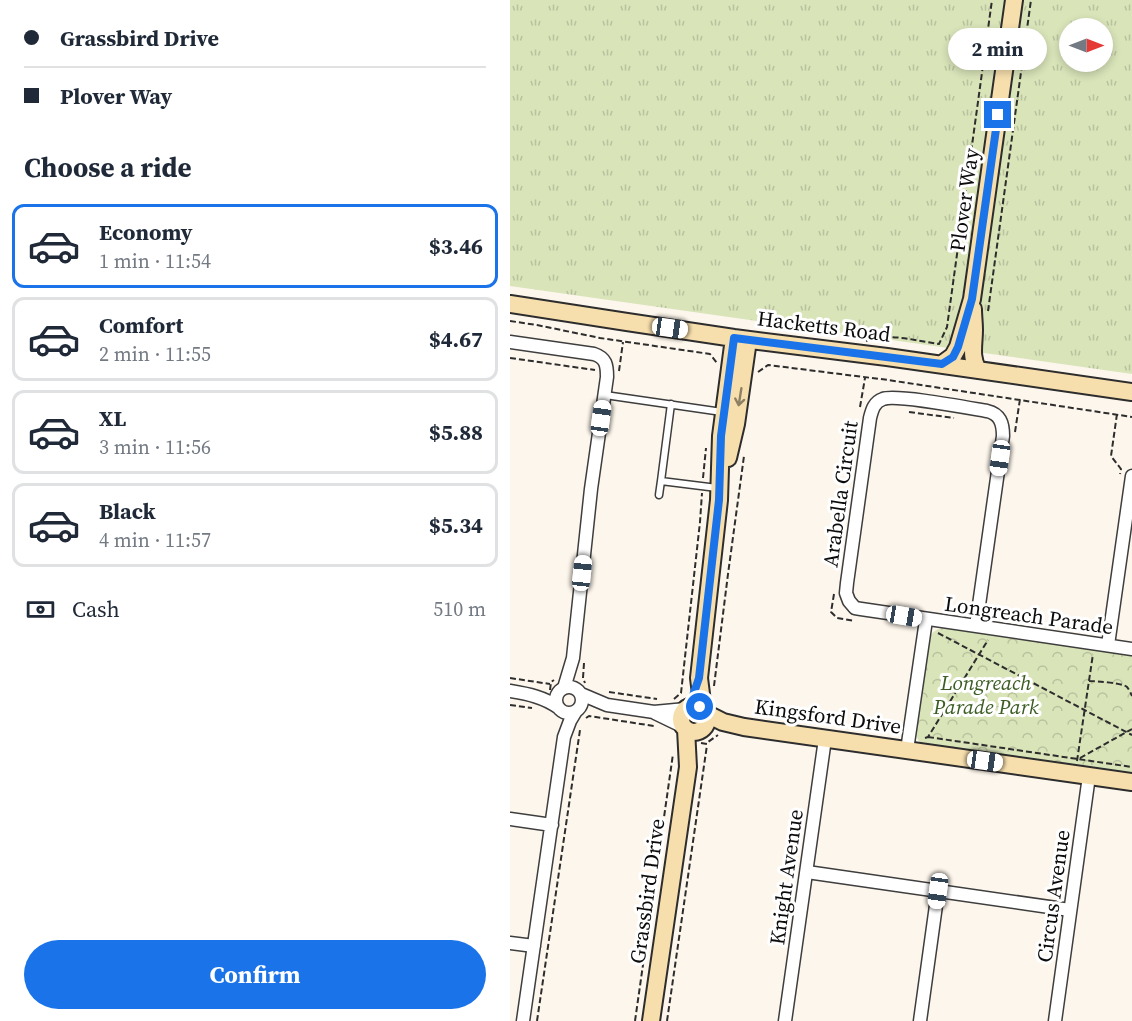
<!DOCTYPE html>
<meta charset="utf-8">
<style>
:root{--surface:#fff;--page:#f2f2f3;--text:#1f2937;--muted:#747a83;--line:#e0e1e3;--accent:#1a73e8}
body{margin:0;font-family:"Source Serif 4",serif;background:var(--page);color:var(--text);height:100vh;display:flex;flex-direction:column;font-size:22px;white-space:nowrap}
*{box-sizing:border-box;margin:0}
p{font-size:20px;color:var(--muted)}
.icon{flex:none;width:33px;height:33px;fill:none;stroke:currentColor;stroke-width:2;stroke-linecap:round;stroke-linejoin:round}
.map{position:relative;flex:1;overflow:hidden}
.sheet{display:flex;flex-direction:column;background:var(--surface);width:510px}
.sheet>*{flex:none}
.hud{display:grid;align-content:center;height:132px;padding:0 24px;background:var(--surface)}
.needle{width:39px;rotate:90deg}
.fabs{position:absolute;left:549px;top:18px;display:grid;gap:12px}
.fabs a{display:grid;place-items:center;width:54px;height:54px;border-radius:50%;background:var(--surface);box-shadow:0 3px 9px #0003;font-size:30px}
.end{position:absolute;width:27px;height:27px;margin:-14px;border:8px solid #1a73e8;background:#fff;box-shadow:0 0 0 3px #fff}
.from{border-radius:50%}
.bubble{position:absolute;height:42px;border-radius:21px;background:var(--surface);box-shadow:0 3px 9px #0003;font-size:20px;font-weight:700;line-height:42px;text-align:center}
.car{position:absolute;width:18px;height:36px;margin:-18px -9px;border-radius:8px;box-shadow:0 0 4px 2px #0007;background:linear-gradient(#fff 24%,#345 0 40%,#fff 0 76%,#345 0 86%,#fff 0)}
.hud b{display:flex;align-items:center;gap:21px;height:57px;font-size:22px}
.hud b+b{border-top:2px solid var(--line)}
.hud i{width:15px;height:15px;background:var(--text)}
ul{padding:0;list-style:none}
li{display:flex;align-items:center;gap:18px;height:84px;margin:0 12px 9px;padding:0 12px;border:3px solid var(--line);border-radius:12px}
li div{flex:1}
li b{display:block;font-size:22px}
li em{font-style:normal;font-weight:700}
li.selected{border-color:var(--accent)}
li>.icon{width:54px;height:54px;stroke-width:1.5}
h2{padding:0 24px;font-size:27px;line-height:72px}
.pay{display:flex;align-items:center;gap:15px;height:66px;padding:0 24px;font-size:22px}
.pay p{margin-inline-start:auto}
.primary-button{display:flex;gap:12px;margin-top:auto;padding:12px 24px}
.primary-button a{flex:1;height:69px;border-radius:36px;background:var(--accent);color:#fff;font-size:24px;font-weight:700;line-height:69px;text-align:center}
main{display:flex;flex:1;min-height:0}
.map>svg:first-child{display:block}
.grass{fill:url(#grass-tufts);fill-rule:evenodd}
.park{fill:url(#park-crowns)}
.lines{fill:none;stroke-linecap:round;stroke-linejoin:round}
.lane-casing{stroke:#3e3e3e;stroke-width:9}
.street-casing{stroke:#3e3e3e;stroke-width:15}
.secondary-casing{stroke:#2d2d2d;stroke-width:20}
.path{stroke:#2d2d2d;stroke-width:2;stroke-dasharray:6 3;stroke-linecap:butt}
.lane{stroke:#fff;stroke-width:6}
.street{stroke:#fff;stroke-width:12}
.secondary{stroke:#f7dfad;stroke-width:16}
.oneway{stroke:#8d8064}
.route{stroke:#1a73e8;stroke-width:8}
.labels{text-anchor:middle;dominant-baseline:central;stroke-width:6;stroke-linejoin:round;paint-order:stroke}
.street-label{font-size:21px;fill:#0b0b0b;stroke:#fff}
.park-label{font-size:21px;font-style:italic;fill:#3b5c23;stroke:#fff}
</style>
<main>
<section class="sheet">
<div class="hud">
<b><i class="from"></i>Grassbird Drive</b>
<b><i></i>Plover Way</b>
</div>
<h2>Choose a ride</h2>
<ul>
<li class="selected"><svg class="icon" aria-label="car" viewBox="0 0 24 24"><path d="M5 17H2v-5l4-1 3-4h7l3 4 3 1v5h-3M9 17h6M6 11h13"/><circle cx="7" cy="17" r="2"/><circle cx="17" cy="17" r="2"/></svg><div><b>Economy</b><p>1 min · 11:54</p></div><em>$3.46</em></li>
<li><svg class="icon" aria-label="car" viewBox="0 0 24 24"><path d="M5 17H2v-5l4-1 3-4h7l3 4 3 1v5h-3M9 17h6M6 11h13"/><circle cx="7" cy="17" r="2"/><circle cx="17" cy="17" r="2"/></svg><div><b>Comfort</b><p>2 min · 11:55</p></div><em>$4.67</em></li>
<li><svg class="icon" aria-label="car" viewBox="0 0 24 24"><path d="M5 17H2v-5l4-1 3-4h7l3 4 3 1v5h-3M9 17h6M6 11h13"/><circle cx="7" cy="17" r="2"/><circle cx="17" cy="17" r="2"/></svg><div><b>XL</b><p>3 min · 11:56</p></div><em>$5.88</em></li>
<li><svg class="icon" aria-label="car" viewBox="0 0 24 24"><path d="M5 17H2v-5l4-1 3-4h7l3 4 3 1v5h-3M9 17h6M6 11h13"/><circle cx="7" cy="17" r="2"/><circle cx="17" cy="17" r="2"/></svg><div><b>Black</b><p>4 min · 11:57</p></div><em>$5.34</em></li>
</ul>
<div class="pay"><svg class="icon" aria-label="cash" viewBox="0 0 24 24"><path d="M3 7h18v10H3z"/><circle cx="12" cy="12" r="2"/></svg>Cash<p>510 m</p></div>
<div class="primary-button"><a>Confirm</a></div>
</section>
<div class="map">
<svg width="622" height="1021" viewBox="0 0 622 1021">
<defs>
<pattern id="grass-tufts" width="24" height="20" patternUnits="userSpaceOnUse" patternTransform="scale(1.5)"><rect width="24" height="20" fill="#d9e4b9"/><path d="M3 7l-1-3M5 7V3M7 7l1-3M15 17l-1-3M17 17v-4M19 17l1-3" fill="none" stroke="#b9c29e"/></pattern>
<pattern id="park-crowns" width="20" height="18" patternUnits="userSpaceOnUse" patternTransform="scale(1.5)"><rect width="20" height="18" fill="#d9e4b9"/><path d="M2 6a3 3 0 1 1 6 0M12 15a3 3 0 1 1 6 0" fill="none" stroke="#b9c29e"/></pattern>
</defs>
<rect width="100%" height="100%" fill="#fdf6ec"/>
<path class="grass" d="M0 0H622V374L0 286ZM560 28H592V62H560Z"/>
<path class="park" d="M436 628 622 654V776L413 745C408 741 406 737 406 731L419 640C422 631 427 628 436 628Z"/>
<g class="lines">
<defs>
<path id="lane" d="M95 395 212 412
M161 404 151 481 207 488
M149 495 151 481"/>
<path id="street" d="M0 342 84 354C96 358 97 365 97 377L81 489 63 658 54 688
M466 626 493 436C493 423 490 414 477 411 459 408 385 394 373 399 364 402 362 410 360 418L337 583 336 593 339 601 345 608 351 609 622 649
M598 645 622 476
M46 700a13 13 0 1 1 26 0a13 13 0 1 1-26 0Z
M0 691C18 694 34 697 49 708
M71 694 97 705 144 712 176 709
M145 713 174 727
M397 750 416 620
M0 819 42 825
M297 872 560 910
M0 943 24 946
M13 1021 54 737 60 721 66 711
M275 1021 315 739
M410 1021 428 891
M545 1021 579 776"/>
<path id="secondary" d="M0 304 117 322 224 338 377 357 622 392
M463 309C463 316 464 323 464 330 464 344 460 357 468 370
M432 364 443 356 448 347 462 299 504 0
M218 458 226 424 238 340
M171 719a13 13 0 1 1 26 0a13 13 0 1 1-26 0Z
M193 710 189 678 209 500 211 436 224 338
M195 713 213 722 234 727 622 782
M141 1021 178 767 176 729"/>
</defs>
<use href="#lane" class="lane-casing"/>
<use href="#street" class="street-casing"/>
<use href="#secondary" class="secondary-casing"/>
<path class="path" d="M478 311 521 0
M0 321 27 325 90 338 200 354 207 363
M356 341C379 332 406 341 429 344L437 327 482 0
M0 358 85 370
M109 371 113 342
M248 372 258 365 378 380 622 417
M350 407 355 378
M399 412 444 418
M607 414 601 456 611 469 610 474
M505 432 510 399
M193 478 196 448
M324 594 321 612 327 618 345 621
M428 633 622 735
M74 663 73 678 75 683
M0 678 40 684
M579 681C586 681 613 683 617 687 619 689 621 694 622 696
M204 686 218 574 234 456
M40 690 41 682 44 680
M99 692 147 699
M164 699 171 693 190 522 192 493
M0 705 22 708
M76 718 79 716 144 726
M418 737 622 767
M415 738 418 737 478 640
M191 743 197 744 198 742 208 735
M570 758 622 729
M567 761 583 654
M27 1021 70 730
M125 1021 163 754
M157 1021 197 745"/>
<use href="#lane" class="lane"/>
<use href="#street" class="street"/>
<use href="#secondary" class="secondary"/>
</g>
<defs><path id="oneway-shaft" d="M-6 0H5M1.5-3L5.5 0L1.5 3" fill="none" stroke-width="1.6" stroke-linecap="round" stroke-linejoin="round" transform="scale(1.5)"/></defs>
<use class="oneway" href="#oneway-shaft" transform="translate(230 397) rotate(99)"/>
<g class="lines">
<path class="route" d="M190 707 182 706 179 707 189 678 209 500 211 436 224 338 432 364 443 357 448 347 462 299 488 115"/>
</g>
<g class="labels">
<g class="street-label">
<text transform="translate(454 200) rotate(-82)">Plover Way</text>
<text transform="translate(314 326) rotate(7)">Hacketts Road</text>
<text transform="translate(330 494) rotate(-82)">Arabella Circuit</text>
<text transform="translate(519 615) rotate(8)">Longreach Parade</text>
<text transform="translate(318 716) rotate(8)">Kingsford Drive</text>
<text transform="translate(276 877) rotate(-82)">Knight Avenue</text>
<text transform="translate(137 891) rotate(-82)">Grassbird Drive</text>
<text transform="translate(543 896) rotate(-82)">Circus Avenue</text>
</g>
<g class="park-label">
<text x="476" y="682">Longreach<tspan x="476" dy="24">Parade Park</tspan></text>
</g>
</g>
</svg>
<div class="fabs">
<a><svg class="needle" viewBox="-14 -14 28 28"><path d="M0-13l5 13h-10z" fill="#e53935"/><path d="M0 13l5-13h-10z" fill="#747a83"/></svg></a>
</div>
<i class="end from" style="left:190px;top:707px"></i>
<i class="end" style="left:488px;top:115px"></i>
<div class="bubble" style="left:438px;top:28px;width:99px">2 min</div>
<i class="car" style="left:160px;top:328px;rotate:98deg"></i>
<i class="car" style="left:91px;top:418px;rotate:8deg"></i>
<i class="car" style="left:490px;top:458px;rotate:188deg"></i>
<i class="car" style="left:72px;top:573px;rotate:6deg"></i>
<i class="car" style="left:394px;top:616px;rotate:99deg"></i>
<i class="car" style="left:475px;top:761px;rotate:98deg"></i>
<i class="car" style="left:428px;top:891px;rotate:188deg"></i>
</div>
</main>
